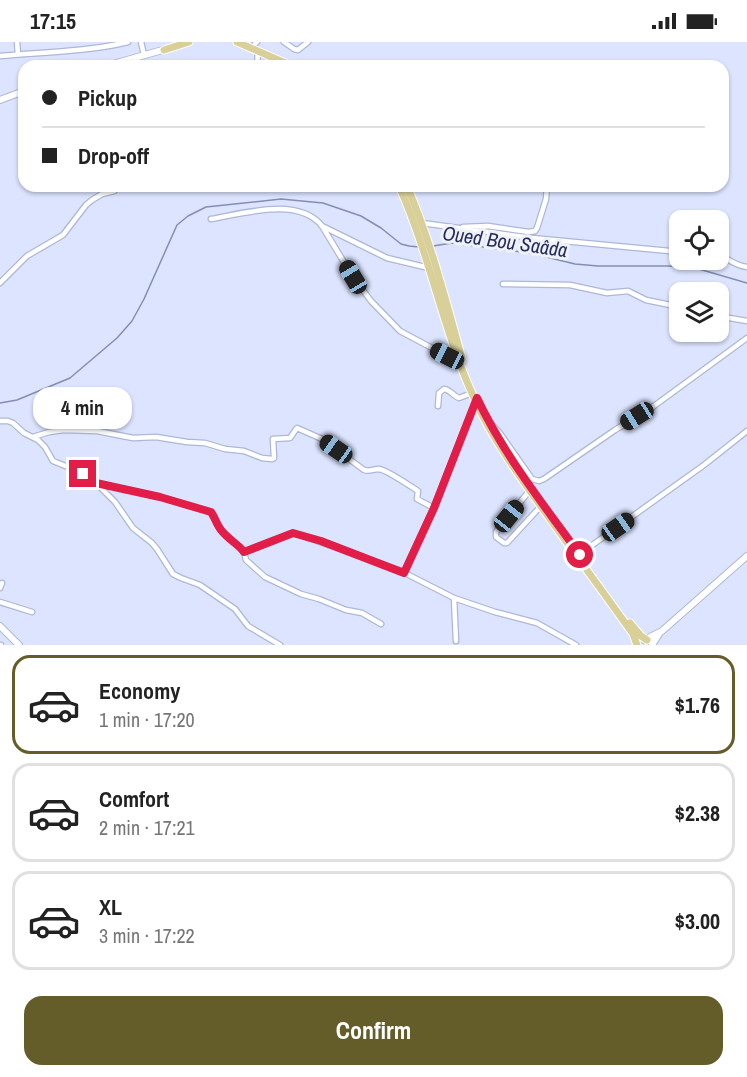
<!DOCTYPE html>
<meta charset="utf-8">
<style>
:root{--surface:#fff;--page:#f2f2f2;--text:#222;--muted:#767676;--line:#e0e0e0;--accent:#655d29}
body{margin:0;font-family:"Archivo Narrow",sans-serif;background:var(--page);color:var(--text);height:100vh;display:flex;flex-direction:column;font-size:22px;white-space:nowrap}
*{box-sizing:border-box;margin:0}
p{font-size:20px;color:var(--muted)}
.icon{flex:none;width:33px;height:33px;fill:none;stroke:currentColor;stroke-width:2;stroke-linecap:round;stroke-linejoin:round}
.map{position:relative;height:603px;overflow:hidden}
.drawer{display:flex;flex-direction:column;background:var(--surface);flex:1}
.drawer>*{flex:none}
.hud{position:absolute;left:18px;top:18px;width:711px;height:132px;border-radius:18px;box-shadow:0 2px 4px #0004;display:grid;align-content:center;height:132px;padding:0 24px;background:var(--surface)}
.buttons{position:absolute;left:669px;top:168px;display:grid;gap:12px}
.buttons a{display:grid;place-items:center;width:60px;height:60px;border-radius:12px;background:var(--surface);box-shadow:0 2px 4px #0004;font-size:30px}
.end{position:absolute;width:27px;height:27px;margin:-14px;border:8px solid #e11d48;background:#fff;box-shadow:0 0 0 3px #fff}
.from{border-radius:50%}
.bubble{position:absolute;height:42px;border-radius:18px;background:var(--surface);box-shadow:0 2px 4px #0004;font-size:20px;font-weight:700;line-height:42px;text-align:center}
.car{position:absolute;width:18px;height:36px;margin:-18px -9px;border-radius:8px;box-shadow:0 0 4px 2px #0007;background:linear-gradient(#222 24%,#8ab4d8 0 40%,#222 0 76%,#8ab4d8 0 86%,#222 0)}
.hud b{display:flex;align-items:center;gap:21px;height:57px;font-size:22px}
.hud b+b{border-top:2px solid var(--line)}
.hud i{width:15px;height:15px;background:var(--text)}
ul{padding:10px 0 0;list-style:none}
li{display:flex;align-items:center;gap:18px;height:99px;margin:0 12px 9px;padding:0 12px;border:3px solid var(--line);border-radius:18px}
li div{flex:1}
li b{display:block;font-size:22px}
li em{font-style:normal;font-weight:700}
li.active{border-color:var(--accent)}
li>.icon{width:54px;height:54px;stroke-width:1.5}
.primary-button{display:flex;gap:12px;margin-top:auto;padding:12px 24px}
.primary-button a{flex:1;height:69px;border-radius:18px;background:var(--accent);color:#fff;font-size:24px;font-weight:700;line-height:69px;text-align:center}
.status{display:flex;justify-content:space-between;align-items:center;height:42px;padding:0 30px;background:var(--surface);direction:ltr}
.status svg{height:16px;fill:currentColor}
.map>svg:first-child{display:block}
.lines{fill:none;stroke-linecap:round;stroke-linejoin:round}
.stream{stroke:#838eb4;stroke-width:1.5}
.minor-casing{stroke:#adb7d7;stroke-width:7}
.secondary-casing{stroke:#adb7d7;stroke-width:8}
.primary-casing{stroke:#fff;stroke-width:9}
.minor{stroke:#fff;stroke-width:4.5}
.secondary{stroke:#fff;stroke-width:6}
.primary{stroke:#d9d099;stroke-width:7}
.route{stroke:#e11d48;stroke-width:8}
.labels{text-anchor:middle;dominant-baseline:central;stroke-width:6;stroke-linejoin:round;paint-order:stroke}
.water-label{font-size:20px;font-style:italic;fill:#232c5d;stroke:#f0f2f9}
</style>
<div class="status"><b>17:15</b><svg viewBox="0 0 49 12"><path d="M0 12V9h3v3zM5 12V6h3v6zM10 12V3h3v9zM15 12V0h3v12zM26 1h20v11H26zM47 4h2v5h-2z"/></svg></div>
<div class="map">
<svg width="747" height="603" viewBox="0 0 747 603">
<rect width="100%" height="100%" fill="#dce4ff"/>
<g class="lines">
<path class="stream" d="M433 204 452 201 530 211 575 222 598 224H668L692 225 747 241
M0 361 17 358 70 336 117 296 132 279 144 257 177 183 188 174 206 165 281 157 323 161 361 174 381 186 401 202 409 204 419 205"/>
<defs>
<path id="minor" d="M17 0 18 12
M141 0 144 13
M284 0 294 7 298 8 308 0
M255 2 257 0
M0 14C43 10 86 10 128 0
M257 24 258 9
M211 177C242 172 298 154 322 184L353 235 371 259 400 289 447 314 458 318
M422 181 532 196 680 210
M322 184 387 216 429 226
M463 185 488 184 529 190 535 189 537 186 546 157 547 144
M718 212C728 217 736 224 747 225
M0 241 27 214 63 193 86 163 92 158 102 152 114 149 120 144
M503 242 570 243 607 251 628 249 646 258 680 265
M718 274 747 279
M438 364 439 351 444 347C451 348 453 354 459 356L472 351
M487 377 499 390 532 437 539 439 544 437 615 388 654 364 747 296
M0 379H8L13 381 24 391 38 398 45 405 53 419 78 429 93 438 115 460 133 486 152 501 157 507 173 532 181 536 200 543 235 567 248 584 280 603
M33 395 49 390 64 388 97 389 133 396 156 395 187 400 205 401 225 407 244 409 262 416 272 417 274 416 273 397 290 396 297 386 322 397 364 428C370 430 373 427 379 427 387 428 410 444 418 449L417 457 434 466
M96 441 160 455 211 470 214 473 217 482 221 488 231 499 240 505 244 510 246 518 265 535 301 552 319 557 346 568 362 571 381 582
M530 448 496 490V495L504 501H507L541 464
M244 510 288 493 293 491 300 493 399 528 454 556 456 599
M577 514 704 423 747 389
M404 531 434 466 476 359
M0 546 2 541
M454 556 495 570 537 581 576 603
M0 560 32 570
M0 603H1"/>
<path id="secondary" d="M106 24 166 7
M0 58 24 49
M0 584 19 603
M644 598 662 589 747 514
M652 603 659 592"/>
<path id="primary" d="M237 0 292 24
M164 8 189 0
M399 144C430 213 443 289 475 358 493 398 520 435 545 470 574 511 604 551 633 592L637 603
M407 144C431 200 446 259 462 317
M630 581 641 594 647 598"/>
</defs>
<use href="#minor" class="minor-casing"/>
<use href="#secondary" class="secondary-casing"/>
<use href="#primary" class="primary-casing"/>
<use href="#minor" class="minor"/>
<use href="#secondary" class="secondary"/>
<use href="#primary" class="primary"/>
</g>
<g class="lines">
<path class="route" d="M83 432 96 441 160 455 211 470C215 476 217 483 221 488 228 497 238 502 244 510L293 491 321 499 404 531 434 466 477 356C504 413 543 462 580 513"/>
</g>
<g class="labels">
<g class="water-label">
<text transform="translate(505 199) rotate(8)">Oued Bou Saâda</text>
</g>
</g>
</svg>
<div class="buttons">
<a><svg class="icon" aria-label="locate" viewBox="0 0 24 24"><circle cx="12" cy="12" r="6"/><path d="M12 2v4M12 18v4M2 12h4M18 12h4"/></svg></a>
<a><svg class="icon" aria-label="layers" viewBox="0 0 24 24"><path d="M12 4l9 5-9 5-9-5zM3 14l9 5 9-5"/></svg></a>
</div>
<i class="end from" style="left:580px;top:513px"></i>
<i class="end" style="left:83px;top:432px"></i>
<div class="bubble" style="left:33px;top:345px;width:99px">4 min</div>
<i class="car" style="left:353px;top:235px;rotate:329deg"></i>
<i class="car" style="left:447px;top:314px;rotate:297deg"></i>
<i class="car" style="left:637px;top:374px;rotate:238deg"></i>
<i class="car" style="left:336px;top:407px;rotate:305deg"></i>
<i class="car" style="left:509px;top:474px;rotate:39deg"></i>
<i class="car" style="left:618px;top:485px;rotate:55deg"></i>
<div class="hud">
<b><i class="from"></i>Pickup</b>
<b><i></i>Drop-off</b>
</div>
</div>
<section class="drawer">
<ul>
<li class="active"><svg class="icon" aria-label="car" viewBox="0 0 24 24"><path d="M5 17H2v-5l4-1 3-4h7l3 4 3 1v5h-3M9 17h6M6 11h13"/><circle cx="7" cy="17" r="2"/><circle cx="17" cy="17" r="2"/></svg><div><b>Economy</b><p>1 min · 17:20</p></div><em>$1.76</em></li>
<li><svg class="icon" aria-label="car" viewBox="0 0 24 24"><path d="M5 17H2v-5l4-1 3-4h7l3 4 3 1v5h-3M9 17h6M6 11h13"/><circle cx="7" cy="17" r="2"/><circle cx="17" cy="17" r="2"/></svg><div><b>Comfort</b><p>2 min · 17:21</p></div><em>$2.38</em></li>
<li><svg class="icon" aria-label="car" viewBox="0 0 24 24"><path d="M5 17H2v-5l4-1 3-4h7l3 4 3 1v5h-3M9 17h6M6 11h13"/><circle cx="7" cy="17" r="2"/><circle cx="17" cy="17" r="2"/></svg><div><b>XL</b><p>3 min · 17:22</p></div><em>$3.00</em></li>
</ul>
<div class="primary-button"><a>Confirm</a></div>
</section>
